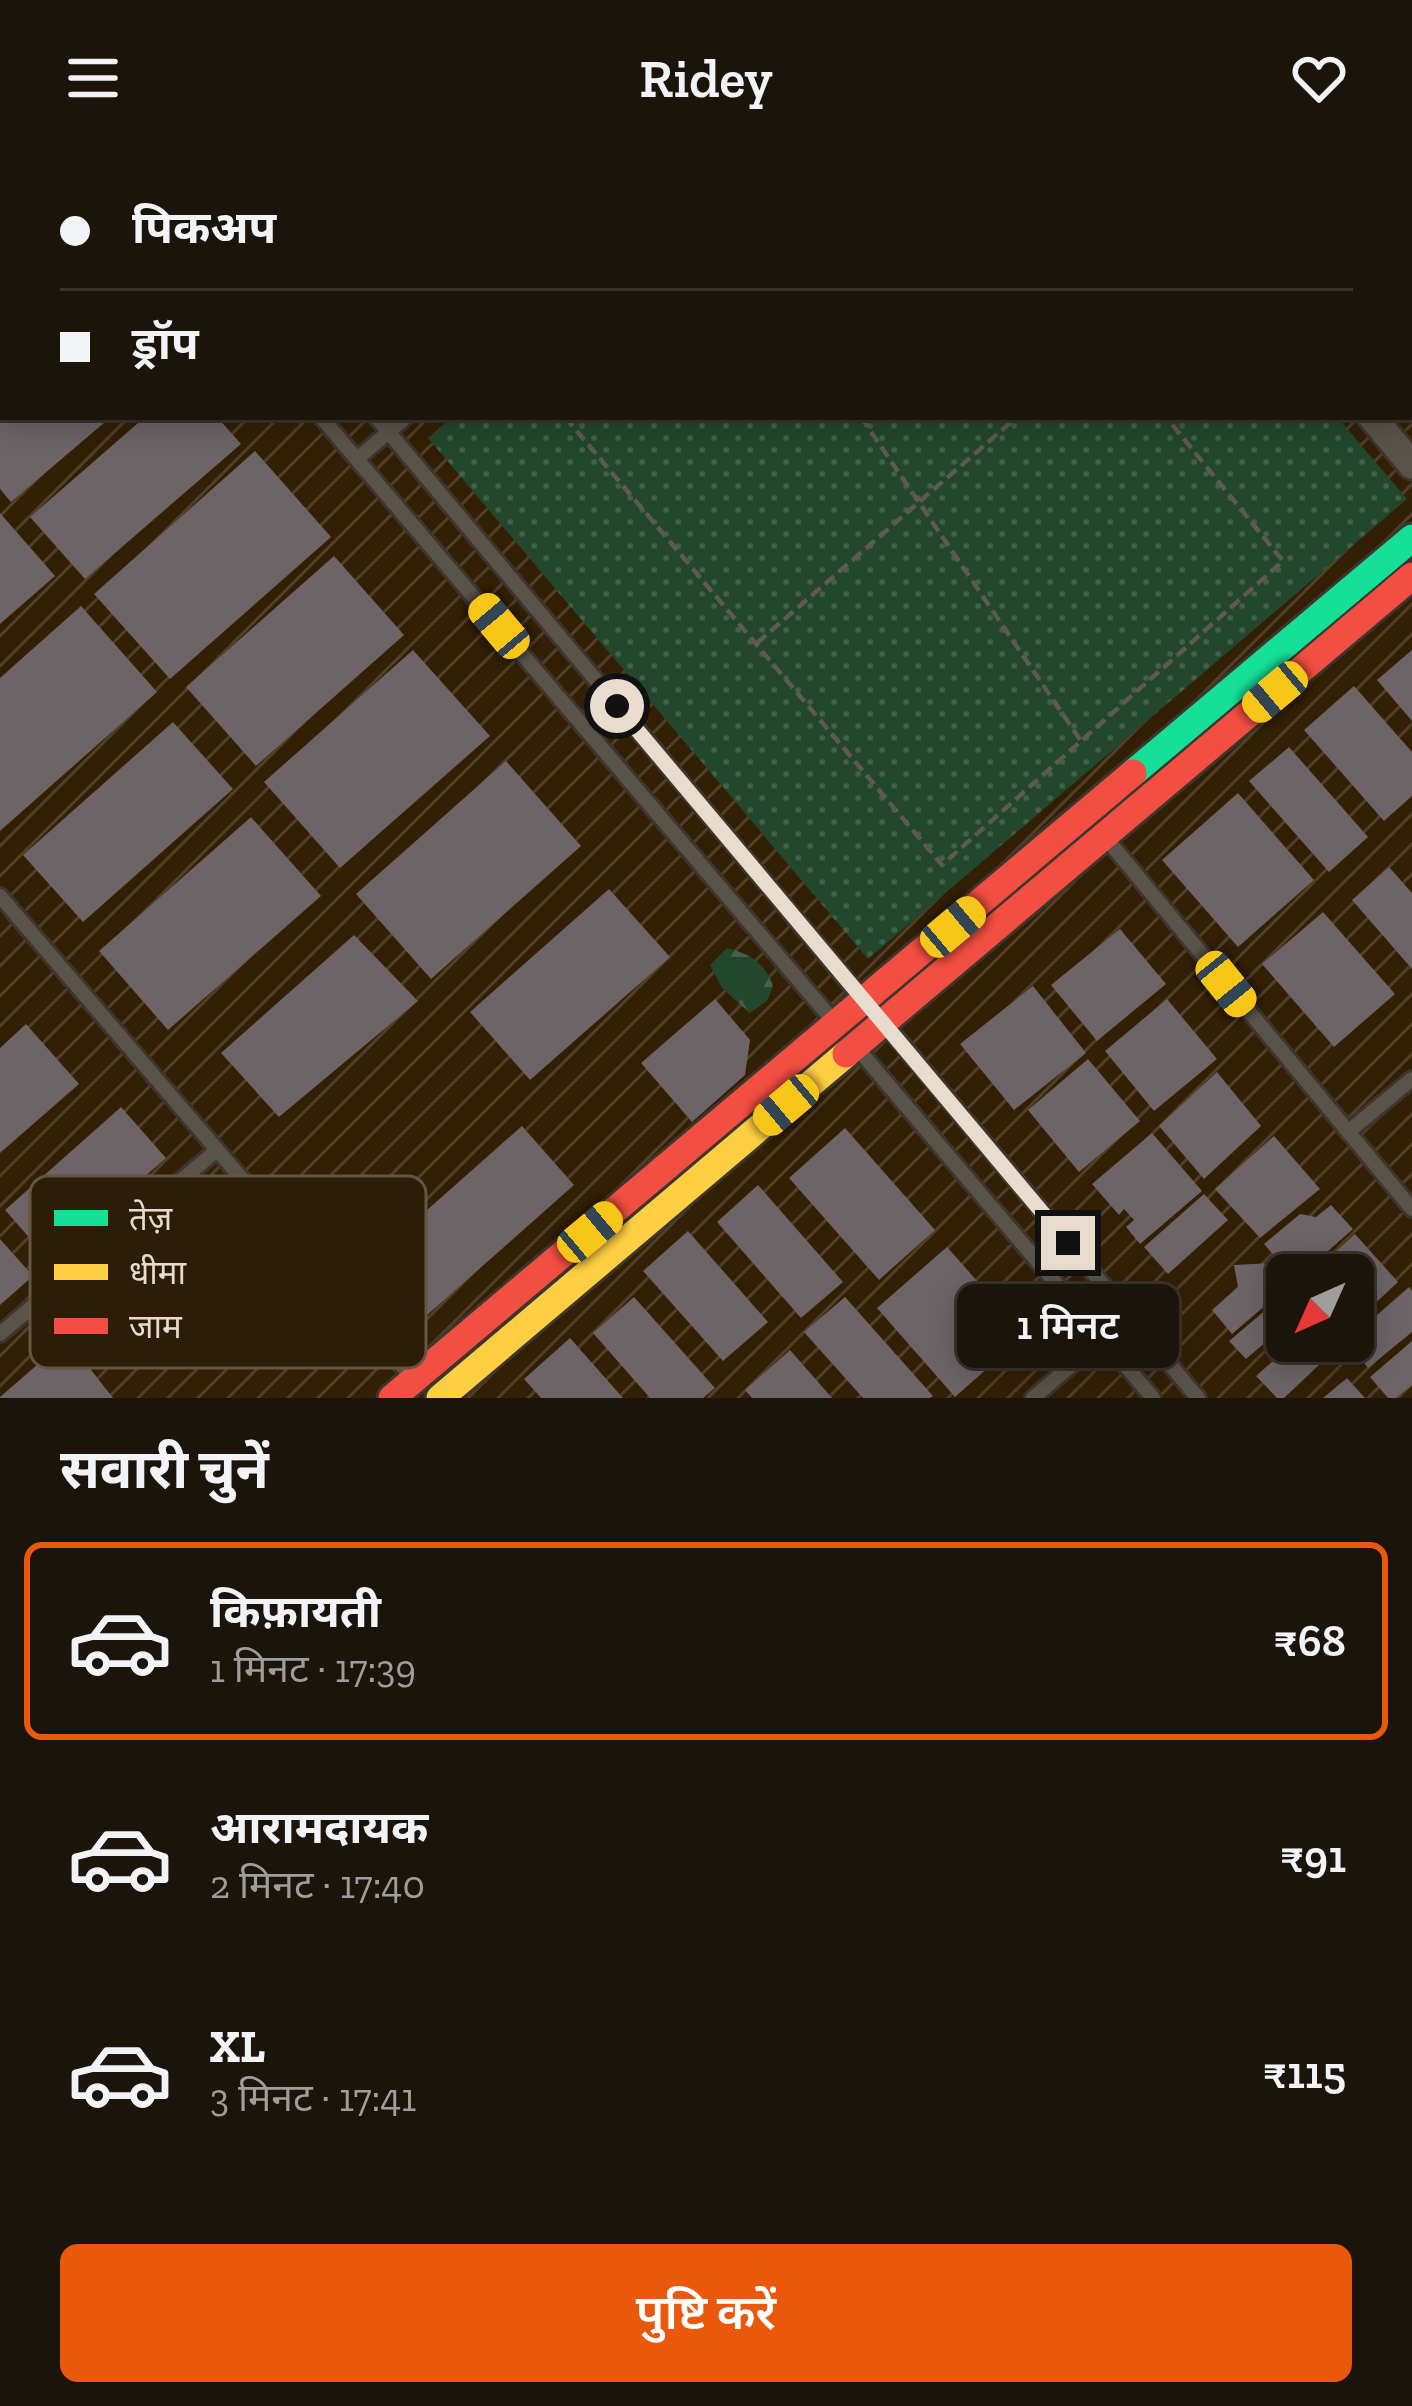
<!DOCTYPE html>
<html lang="hi">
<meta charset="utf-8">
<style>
:root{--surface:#1b140b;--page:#282119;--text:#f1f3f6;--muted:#a09e9d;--line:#39332c;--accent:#ea580c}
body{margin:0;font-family:"Zilla Slab","Noto Sans Devanagari",serif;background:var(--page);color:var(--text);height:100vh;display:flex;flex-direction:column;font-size:45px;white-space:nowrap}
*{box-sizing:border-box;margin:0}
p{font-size:39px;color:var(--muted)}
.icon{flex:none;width:66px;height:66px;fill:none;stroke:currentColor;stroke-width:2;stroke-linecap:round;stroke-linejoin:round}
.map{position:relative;height:1242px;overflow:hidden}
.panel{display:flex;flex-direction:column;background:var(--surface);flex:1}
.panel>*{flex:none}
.guide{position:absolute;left:0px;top:0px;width:1413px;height:264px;box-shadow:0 6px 30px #0003,0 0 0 3px var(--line);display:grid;align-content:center;height:264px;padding:0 60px;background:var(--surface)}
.needle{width:78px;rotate:225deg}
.buttons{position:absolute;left:1266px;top:1098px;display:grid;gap:24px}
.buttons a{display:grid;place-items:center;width:108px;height:108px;border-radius:18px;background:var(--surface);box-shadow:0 6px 30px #0003,0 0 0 3px var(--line);font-size:60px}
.end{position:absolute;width:54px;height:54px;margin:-27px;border:15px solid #e8dccf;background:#111;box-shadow:0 0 0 6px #111}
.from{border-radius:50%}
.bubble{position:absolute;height:84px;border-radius:18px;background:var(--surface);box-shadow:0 6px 30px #0003,0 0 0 3px var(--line);font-size:39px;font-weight:600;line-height:84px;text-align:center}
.car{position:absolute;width:36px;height:72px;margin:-36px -18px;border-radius:15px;box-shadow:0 0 9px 3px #0007;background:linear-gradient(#f5c518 24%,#345 0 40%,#f5c518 0 76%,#345 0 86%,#f5c518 0)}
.guide b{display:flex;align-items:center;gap:42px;height:114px;font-size:45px}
.guide b+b{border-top:3px solid var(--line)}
.guide i{width:30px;height:30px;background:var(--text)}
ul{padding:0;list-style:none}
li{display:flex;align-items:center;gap:36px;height:198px;margin:0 24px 18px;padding:0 36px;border:6px solid transparent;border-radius:18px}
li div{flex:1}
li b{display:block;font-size:45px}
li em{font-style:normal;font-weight:600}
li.selected{border-color:var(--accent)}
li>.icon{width:108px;height:108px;stroke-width:1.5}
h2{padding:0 60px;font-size:54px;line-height:144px}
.primary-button{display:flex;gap:24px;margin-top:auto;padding:24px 60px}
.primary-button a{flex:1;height:138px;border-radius:18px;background:var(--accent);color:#fff;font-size:48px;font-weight:600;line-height:138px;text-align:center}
header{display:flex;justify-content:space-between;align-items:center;height:156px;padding:0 60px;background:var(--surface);font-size:54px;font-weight:600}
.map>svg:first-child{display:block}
.industrial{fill:url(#industrial-furrows);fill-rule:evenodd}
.forest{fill:url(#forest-firs)}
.park{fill:url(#park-dots)}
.building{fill:#6c6466}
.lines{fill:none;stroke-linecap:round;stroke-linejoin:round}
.lane-casing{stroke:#3d362e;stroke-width:20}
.street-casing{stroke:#3d362e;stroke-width:33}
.fast-casing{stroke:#3d362e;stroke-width:33}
.slow-casing{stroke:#3d362e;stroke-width:33}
.jam-casing{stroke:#3d362e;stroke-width:33}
.path{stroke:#605951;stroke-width:4.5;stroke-dasharray:12 6;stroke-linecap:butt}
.lane{stroke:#5a534a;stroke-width:14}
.street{stroke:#5a534a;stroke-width:27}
.fast{stroke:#16e098;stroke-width:27}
.slow{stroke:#ffcf43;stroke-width:27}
.jam{stroke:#f24e42;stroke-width:27}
.route{stroke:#e8dccf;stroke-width:15}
.key{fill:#2d1c06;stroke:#655642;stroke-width:3}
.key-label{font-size:33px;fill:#e8dccf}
</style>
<header><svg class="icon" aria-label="menu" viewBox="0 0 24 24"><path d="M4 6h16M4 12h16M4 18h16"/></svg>Ridey<svg class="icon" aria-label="heart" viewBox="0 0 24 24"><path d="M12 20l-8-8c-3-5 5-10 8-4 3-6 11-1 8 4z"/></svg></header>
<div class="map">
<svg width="1412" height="1242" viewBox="0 0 1412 1242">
<defs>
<pattern id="industrial-furrows" width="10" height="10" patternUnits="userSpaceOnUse" patternTransform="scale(3)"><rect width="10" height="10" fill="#331f04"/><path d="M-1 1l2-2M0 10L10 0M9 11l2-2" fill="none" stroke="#513f28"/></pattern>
<pattern id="forest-firs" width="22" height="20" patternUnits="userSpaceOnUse" patternTransform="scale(3)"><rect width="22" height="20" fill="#22472c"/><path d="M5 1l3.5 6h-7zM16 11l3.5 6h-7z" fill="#42614a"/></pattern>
<pattern id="park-dots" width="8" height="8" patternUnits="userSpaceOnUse" patternTransform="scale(3)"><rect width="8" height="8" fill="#22472c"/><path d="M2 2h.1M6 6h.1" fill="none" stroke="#42614a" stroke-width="1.8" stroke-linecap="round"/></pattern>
</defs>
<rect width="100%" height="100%" fill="#241b0f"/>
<path class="industrial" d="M0 0H1412V1242H0ZM3 3H1410V261H3ZM1287 1119H1353V1185H1287Z"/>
<path class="forest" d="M727 792C750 798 765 807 773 830L767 845 750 857 722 832 710 809Z"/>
<path class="park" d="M452 261H1337L1407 343 868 803 428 282Z"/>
<path class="building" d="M0 261H111L11 346 0 333Z
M145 261H217L241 288 85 423 30 361Z
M255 295 331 381 170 523 94 438Z
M0 357 55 420 0 468Z
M334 400 404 479 256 610 186 531Z
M81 450 157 536 0 675V522Z
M413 494 490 580 340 712 264 626Z
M1412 494V565L1377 524Z
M1354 530 1412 596V640L1384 665 1304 574Z
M173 566 233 633 83 766 23 699Z
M1289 591 1368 681 1329 716 1249 625Z
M506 605 581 690 431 823 356 738Z
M1238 637 1314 724 1238 791 1162 704Z
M251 661 321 740 168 874 99 795Z
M1389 711 1412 737V813L1352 744Z
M609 733 670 801 530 924 470 856Z
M1323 756 1395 838 1334 891 1262 808Z
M1120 773 1166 828 1097 885 1051 829Z
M354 779 418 845 279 961 221 897Z
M1033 830 1086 897 1014 954 960 888Z
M715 843 750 884 745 919 692 966 641 907Z
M1167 843 1217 903 1154 955 1105 895Z
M26 868 79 928 0 997V892Z
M1088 903 1140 965 1079 1016 1028 954Z
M1217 916 1261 970 1204 1023 1159 970Z
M121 951 166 1002 49 1104 5 1054Z
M522 970 574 1029 426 1160 374 1101Z
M845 972 935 1074 879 1124 789 1022Z
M1152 977 1202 1035 1140 1088 1126 1071 1134 1064 1124 1053 1119 1059 1092 1028Z
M1274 980 1320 1033 1260 1082 1215 1033Z
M758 1029 843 1126 801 1162 717 1066Z
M1204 1038 1228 1064 1168 1118 1144 1091Z
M1331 1049 1353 1073 1301 1119H1291L1264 1088 1300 1058 1316 1061Z
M688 1075 768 1166 723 1205 643 1115Z
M1355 1078 1398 1126 1353 1168V1119H1310Z
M0 1083 33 1120 0 1149Z
M947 1091 1025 1179 955 1241 877 1152Z
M1274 1107 1287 1131 1232 1178 1212 1154 1238 1131 1234 1109Z
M1409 1131 1412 1135V1176L1368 1212 1348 1185H1353V1180Z
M1287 1136V1168L1246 1203 1229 1185Z
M634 1141 715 1232 703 1242H650L593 1177Z
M845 1141 933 1240 930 1242H863L804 1176Z
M570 1182 623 1242H541L524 1223Z
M67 1183 113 1242H0V1241Z
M1295 1185H1329L1336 1193 1284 1242H1277L1256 1220Z
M1412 1185V1229L1396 1242H1388L1370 1221Z
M790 1194 832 1242H752L745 1234Z
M1347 1222 1365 1242H1323Z"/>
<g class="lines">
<defs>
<path id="lane" d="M99 0 102 3
M157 0 160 3
M317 3 321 0
M713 3 717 0
M321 261 835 867
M376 261 861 841
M357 303 406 261
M1106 682 1412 1053
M0 740 414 1224
M884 867 1198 1242
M858 893 1153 1242
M1348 976 1412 923
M0 1178 217 994
M1033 1242 1129 1160"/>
<path id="street" d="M1151 0 1154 3
M1372 261 1412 309"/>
<path id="fast" d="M1133 617 1412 382"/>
<path id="slow" d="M440 1242 846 898"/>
<path id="jam" d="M846 898 1412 420
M392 1242 1133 617"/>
</defs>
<use href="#lane" class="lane-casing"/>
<use href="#street" class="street-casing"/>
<use href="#fast" class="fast-casing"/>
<use href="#slow" class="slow-casing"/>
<use href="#jam" class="jam-casing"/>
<path class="path" d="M953 0 955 3
M842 3 846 0
M565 261 942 709 1283 405 1166 261
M861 261 1081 585
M757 487 1017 261"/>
<use href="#lane" class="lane"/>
<use href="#street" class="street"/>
<use href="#fast" class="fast"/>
<use href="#slow" class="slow"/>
<use href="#jam" class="jam"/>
</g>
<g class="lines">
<path class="route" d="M617 550 1068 1087"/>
</g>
<rect x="30" y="1020" width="396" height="192" rx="18" class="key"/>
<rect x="54" y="1054" width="54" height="16" fill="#16e098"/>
<rect x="54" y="1108" width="54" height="16" fill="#ffcf43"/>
<rect x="54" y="1162" width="54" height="16" fill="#f24e42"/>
<g class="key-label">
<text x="129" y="1074">तेज़</text>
<text x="129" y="1128">धीमा</text>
<text x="129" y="1182">जाम</text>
</g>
</svg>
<div class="buttons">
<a><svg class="needle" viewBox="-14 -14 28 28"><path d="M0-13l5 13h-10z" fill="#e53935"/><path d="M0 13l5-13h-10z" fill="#a09e9d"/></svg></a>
</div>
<i class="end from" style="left:617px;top:550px"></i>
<i class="end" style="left:1068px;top:1087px"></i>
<div class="bubble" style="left:957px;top:1128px;width:222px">1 मिनट</div>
<i class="car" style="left:499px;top:470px;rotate:320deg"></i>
<i class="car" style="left:1275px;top:536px;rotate:230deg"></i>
<i class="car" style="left:953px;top:771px;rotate:50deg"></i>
<i class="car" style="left:1226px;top:828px;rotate:141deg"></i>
<i class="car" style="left:786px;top:949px;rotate:230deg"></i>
<i class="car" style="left:590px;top:1076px;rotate:50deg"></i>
<div class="guide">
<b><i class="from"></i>पिकअप</b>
<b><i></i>ड्रॉप</b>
</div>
</div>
<section class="panel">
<h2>सवारी चुनें</h2>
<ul>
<li class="selected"><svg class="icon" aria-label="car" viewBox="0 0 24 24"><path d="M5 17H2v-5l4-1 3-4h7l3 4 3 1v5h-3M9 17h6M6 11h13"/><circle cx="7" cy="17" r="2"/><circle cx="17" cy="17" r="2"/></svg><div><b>किफ़ायती</b><p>1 मिनट · 17:39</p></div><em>₹68</em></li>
<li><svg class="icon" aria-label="car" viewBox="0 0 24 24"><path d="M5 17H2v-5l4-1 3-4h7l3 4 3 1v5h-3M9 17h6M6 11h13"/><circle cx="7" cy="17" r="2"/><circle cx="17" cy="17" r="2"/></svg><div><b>आरामदायक</b><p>2 मिनट · 17:40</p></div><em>₹91</em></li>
<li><svg class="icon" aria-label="car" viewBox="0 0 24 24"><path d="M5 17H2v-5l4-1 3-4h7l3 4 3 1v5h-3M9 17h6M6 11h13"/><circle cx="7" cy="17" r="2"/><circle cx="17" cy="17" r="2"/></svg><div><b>XL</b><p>3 मिनट · 17:41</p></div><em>₹115</em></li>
</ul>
<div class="primary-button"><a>पुष्टि करें</a></div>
</section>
